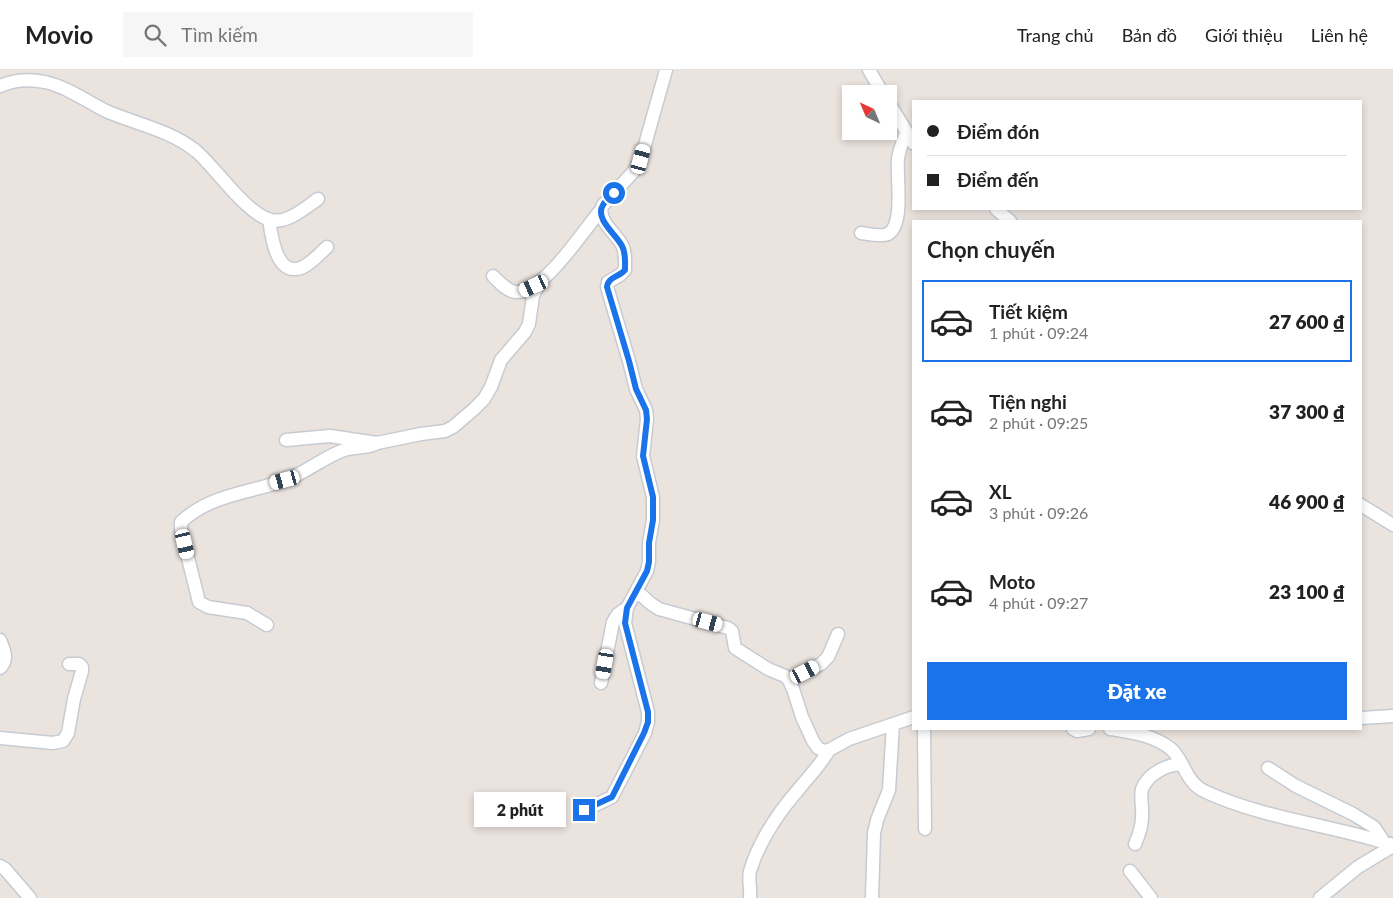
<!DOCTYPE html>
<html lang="vi">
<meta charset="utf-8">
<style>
:root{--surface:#fff;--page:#f6f6f6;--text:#222;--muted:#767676;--line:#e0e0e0;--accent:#1a73e8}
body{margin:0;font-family:Lato,sans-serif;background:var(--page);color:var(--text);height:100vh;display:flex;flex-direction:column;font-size:19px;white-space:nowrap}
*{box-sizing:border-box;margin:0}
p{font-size:16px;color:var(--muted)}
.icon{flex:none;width:28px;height:28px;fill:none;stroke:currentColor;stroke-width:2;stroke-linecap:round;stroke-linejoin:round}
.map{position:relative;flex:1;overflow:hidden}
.sheet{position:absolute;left:912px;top:150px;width:450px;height:510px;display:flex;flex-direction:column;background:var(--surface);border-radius:0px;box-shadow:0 2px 8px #0003}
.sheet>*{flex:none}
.banner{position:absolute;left:912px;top:30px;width:450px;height:110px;border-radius:0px;box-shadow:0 2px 8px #0003;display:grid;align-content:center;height:110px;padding:0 15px;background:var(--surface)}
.needle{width:32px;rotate:316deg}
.buttons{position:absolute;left:842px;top:15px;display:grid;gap:10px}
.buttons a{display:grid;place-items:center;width:55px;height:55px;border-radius:0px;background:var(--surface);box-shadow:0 2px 8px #0003;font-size:25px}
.end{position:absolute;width:22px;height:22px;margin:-11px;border:6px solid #1a73e8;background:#fff;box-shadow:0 0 0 2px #fff}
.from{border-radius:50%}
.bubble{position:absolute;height:35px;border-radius:0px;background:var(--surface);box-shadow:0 2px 8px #0003;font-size:16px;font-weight:800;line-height:35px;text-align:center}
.car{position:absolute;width:15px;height:30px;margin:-15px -8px;border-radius:6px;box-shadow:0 0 4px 1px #0007;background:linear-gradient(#fff 24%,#345 0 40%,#fff 0 76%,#345 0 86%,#fff 0)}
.banner b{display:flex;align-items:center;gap:18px;height:48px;font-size:19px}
.banner b+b{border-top:1px solid var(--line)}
.banner i{width:12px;height:12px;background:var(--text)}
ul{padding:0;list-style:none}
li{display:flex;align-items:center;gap:15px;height:82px;margin:0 10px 8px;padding:0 5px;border:2px solid transparent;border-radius:0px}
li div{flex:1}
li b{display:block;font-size:19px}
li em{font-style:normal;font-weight:800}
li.selected{border-color:var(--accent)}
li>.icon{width:45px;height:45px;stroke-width:1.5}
h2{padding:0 15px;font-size:22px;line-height:60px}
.primary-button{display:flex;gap:10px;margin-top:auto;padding:10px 15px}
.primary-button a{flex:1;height:58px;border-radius:0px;background:var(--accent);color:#fff;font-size:20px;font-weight:800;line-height:58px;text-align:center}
header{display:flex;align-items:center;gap:30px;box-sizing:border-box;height:70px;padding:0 25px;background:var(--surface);border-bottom:1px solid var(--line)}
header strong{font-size:24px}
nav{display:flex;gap:28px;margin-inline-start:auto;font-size:18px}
.search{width:350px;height:45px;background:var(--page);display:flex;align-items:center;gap:12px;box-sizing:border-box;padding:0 18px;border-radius:0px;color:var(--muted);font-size:19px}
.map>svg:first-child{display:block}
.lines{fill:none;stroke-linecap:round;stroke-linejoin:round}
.minor-casing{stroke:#c6cbd2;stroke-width:15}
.minor{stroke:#fff;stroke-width:12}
.route{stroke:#1a73e8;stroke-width:6}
</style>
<header>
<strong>Movio</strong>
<div class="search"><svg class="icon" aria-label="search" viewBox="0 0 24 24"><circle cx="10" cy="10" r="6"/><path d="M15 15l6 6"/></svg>Tìm kiếm</div>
<nav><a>Trang chủ</a><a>Bản đồ</a><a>Giới thiệu</a><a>Liên hệ</a></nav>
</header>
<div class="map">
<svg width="1393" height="828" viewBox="0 0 1393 828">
<rect width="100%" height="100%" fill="#ebe3de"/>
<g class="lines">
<defs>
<path id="minor" d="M869 0 883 24
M0 16C14 10 30 9 45 12 67 17 86 31 106 41 136 54 170 60 196 81 216 98 246 144 271 150 287 154 305 138 318 129
M889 33 914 74
M996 139 1010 151
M269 149C271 163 275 199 294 199 306 200 319 184 327 177
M861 163C868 164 881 167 888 164 905 154 896 106 898 89 899 80 903 71 906 63
M493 206C499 212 506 220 515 222 543 225 584 159 601 140L603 135 635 100 641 89 666 0
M286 370 330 366 377 373 421 364 445 361 453 357 474 339 484 329 491 317 501 290 525 262 529 254 533 226 541 210
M1361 435 1393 455
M637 521 650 533 659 539 728 558 732 561 735 578 768 599 785 606 789 610 793 619 802 647 813 671 818 678 824 681 829 680 849 669 914 647
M267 555 247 543 208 537 199 532 181 460V452C211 424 250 423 286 410 307 402 324 387 344 380 355 376 368 379 377 373
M0 570C4 580 9 589 0 598
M789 610 821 594 828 587 838 564
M601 613 613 552 618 544 627 538
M1361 648 1393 646
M924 659 925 759
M1073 659 1077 661 1089 659
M1110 659C1130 662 1154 665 1171 679 1185 691 1185 713 1206 722 1265 749 1332 755 1393 775
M0 668 53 673 63 671 68 663 74 629 82 601V597L79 594H69
M1268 698 1296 716 1353 744 1374 757 1384 772
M585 740 612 727 645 663 648 652V642L625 553 627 538 647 501 649 491V473L653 450V427L643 386 647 349 646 340 636 319 629 291 607 217 608 212 620 205 625 200C625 191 626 182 622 175 615 162 602 155 601 140
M1135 774C1139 765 1142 757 1142 747 1143 739 1140 727 1142 719 1148 704 1166 695 1180 694
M0 796 5 799 30 828
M1130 801 1151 828
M750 828C751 819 748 809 750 801 759 772 778 743 798 720 810 705 819 697 829 680
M872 828 874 763 877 750 889 720 893 654
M1320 828 1358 797 1393 776"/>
</defs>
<use href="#minor" class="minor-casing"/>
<use href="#minor" class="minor"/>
</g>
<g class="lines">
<path class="route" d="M584 740 612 727 644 663 648 652V642L625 553 627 538 647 501 649 492V473L653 450V427L643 386 647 349 646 340 636 319 629 291 607 217C608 207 619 207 625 200 625 192 626 183 622 176 617 165 594 149 603 135 605 131 610 127 614 123"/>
</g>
</svg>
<div class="buttons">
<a><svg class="needle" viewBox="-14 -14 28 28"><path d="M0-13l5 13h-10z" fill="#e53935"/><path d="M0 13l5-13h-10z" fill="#767676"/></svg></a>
</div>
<i class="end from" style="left:614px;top:123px"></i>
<i class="end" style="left:584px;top:740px"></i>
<div class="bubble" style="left:474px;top:722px;width:92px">2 phút</div>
<i class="car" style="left:641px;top:89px;rotate:15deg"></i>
<i class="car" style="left:534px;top:216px;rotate:245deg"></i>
<i class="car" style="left:285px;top:410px;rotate:255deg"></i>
<i class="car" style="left:185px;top:474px;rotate:167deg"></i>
<i class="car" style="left:708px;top:552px;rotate:105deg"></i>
<i class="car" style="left:605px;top:594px;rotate:190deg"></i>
<i class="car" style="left:805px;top:602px;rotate:63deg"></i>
<div class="banner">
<b><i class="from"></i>Điểm đón</b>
<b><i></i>Điểm đến</b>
</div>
<section class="sheet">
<h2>Chọn chuyến</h2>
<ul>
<li class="selected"><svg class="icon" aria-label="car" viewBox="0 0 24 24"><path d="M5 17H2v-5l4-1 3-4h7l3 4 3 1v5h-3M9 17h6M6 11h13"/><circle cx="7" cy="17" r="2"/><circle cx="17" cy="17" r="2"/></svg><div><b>Tiết kiệm</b><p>1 phút · 09:24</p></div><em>27 600 ₫</em></li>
<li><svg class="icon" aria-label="car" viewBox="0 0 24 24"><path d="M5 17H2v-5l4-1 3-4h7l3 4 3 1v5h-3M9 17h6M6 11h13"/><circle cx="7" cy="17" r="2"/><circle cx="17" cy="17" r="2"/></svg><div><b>Tiện nghi</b><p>2 phút · 09:25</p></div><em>37 300 ₫</em></li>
<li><svg class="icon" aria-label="car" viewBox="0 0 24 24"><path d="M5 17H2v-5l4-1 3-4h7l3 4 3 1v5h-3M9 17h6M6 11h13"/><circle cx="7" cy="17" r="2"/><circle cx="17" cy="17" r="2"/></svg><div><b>XL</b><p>3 phút · 09:26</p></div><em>46 900 ₫</em></li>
<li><svg class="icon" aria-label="car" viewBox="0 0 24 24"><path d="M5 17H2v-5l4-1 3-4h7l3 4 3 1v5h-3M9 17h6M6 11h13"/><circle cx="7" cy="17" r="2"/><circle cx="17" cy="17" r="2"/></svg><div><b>Moto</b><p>4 phút · 09:27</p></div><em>23 100 ₫</em></li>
</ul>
<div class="primary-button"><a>Đặt xe</a></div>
</section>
</div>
